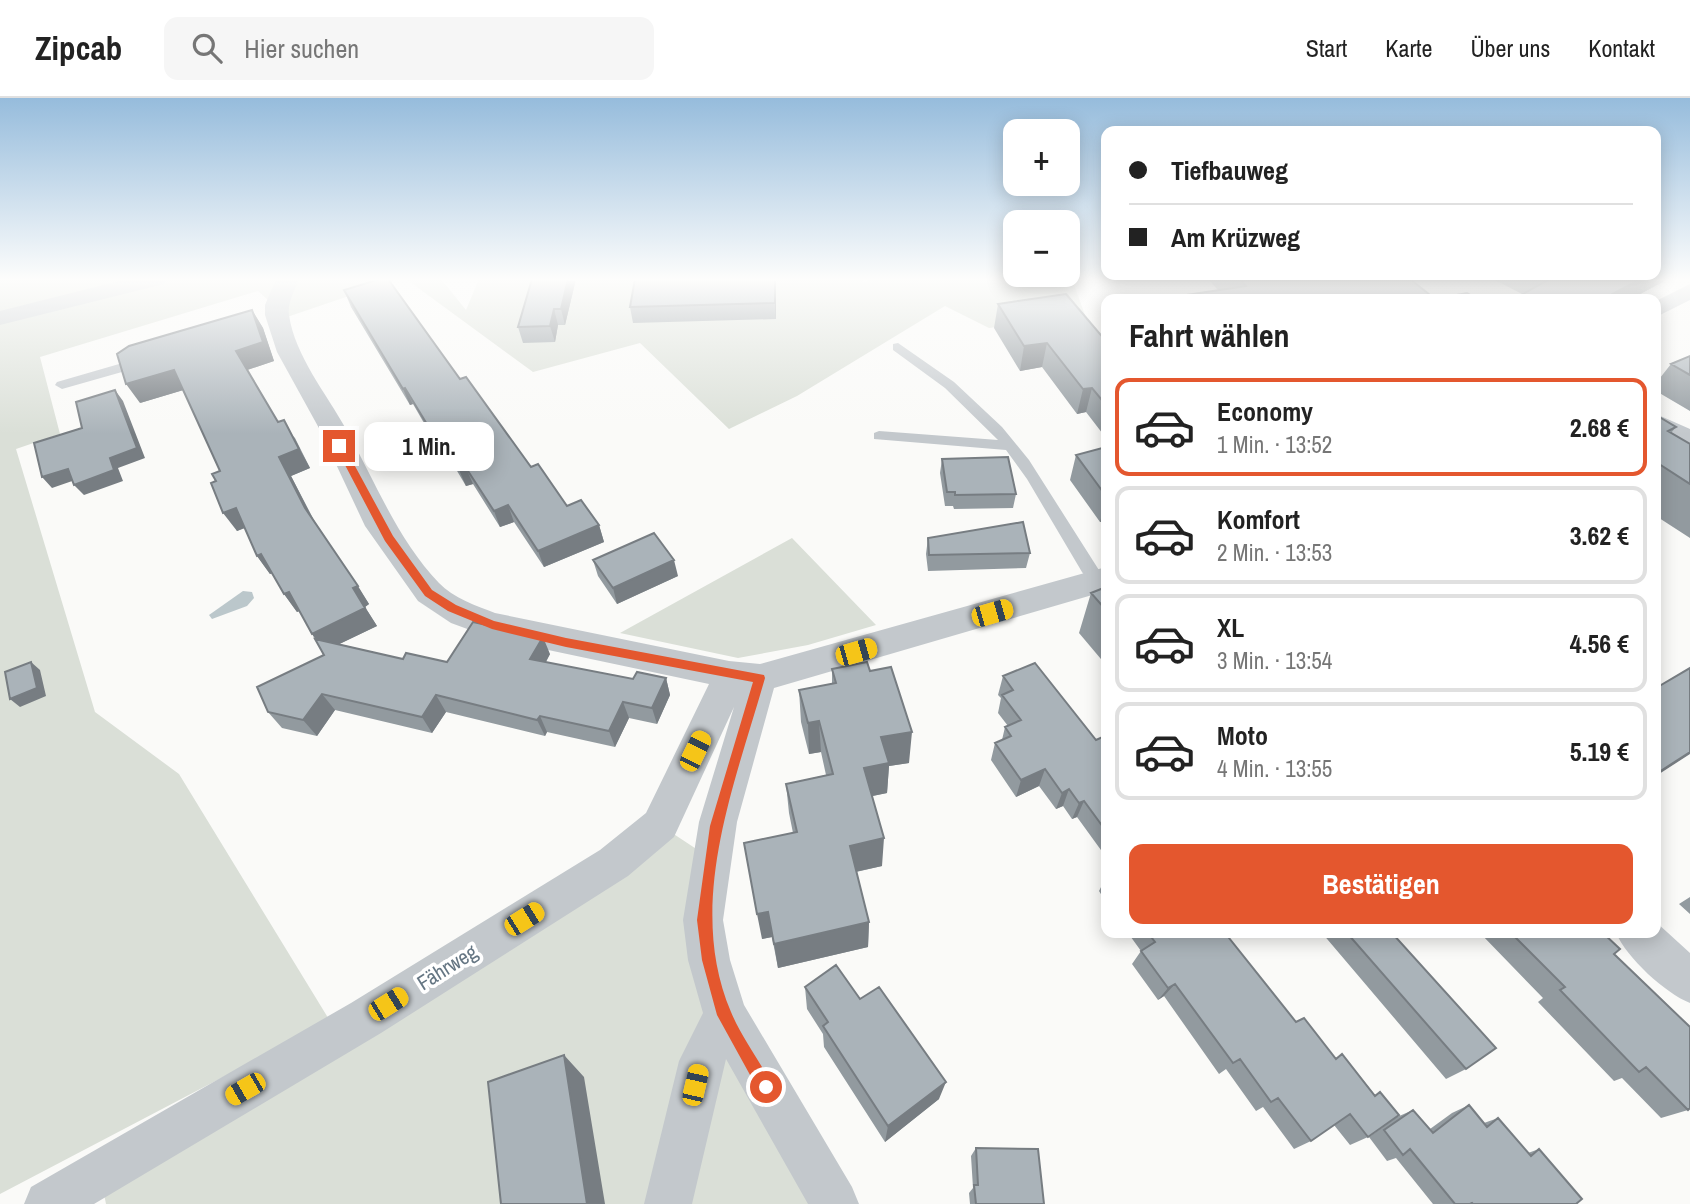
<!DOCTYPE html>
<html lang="de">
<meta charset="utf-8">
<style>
:root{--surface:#fff;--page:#f6f6f6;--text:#222;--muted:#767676;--line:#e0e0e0;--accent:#e4572e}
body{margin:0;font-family:"Archivo Narrow",sans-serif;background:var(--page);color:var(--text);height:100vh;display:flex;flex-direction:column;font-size:26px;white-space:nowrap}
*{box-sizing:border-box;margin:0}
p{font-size:23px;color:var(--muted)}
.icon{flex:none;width:38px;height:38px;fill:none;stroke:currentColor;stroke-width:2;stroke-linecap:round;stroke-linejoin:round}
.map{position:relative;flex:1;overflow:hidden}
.drawer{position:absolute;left:1101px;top:196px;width:560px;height:644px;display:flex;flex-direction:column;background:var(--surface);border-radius:14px;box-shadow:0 4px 18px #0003}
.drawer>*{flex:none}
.guide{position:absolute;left:1101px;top:28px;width:560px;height:154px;border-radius:14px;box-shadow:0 4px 18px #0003;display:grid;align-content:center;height:154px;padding:0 28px;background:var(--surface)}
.controls{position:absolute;left:1003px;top:21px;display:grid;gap:14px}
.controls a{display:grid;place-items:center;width:77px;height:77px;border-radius:14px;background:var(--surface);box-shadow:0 4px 18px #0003;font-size:35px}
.end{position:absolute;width:32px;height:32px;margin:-16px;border:9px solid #e4572e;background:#fff;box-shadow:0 0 0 4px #fff}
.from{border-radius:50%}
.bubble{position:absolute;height:49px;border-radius:14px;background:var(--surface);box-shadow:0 4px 18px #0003;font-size:23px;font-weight:700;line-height:49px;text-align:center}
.car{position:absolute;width:21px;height:42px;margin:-21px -10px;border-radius:9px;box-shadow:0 0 5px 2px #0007;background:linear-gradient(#f5c518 24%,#345 0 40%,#f5c518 0 76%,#345 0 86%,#f5c518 0)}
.guide b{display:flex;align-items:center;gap:24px;height:66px;font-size:26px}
.guide b+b{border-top:2px solid var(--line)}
.guide i{width:18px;height:18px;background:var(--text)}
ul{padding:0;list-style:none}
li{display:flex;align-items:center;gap:21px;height:98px;margin:0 14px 10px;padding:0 14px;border:4px solid var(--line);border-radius:14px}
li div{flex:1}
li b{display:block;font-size:26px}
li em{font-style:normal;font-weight:700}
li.selected{border-color:var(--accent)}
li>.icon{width:63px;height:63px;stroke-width:1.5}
h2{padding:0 28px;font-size:32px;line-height:84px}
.cta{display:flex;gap:14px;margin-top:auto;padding:14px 28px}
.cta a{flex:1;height:80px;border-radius:14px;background:var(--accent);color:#fff;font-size:28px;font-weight:700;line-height:80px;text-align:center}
header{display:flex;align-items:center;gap:42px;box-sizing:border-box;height:98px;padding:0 35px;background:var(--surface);border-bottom:2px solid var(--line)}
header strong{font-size:33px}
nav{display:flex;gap:38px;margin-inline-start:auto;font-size:24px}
.search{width:490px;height:63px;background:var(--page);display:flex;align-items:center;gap:18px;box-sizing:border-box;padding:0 24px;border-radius:14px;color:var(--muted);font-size:26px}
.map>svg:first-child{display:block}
.green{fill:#dadfd7}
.water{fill:#bbc7cb}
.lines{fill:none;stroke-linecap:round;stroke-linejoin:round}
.lane{fill:#c3c8cc;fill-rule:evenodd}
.street{fill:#c3c8cc;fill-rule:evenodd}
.wall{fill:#929a9f}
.shaded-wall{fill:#777d82}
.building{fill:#aab3b9;stroke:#777d82;stroke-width:2}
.route{fill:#e4572e}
.labels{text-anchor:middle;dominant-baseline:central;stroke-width:7;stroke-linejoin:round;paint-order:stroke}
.near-street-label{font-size:21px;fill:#657683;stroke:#fff}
</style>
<header>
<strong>Zipcab</strong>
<div class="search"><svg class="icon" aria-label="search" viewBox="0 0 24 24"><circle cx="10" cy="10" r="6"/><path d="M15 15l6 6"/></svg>Hier suchen</div>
<nav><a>Start</a><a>Karte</a><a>Über uns</a><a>Kontakt</a></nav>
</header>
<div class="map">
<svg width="1690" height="1106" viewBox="0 0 1690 1106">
<rect width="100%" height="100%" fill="#fafaf8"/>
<path class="green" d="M0 181H399L287 219 258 193 40 259 60 336 16 351 95 614 179 676 330 923 0 1096Z
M406 181H441L466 212 479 181H863L864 185 871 181H1072L1085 217 989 230 945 208 797 298 729 331 640 245 533 274Z
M792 440 876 527 808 547 738 560 620 535Z
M660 727 710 760 703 822 835 1106H106L100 1076Z"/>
<path class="water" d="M243 493 252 494 254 500 247 508 212 521 209 517Z"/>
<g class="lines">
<path class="lane" d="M898 245 954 284 1002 329 1029 362 1104 480 1106 484 1104 488H1092L1082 474 1027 381 1006 352 874 341V335L879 333 998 342 945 290 893 252V246Z
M129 252 134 253 141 264 136 270 62 291 55 287 57 284 126 264 122 256Z"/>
<path class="street" d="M127 181H167L164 186 0 227V213Z
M276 181H299C295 192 287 205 289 217 295 258 326 295 346 331 375 383 397 441 439 485 453 500 477 508 495 515L729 563 760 566 1106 469V493L774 590 737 724 723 822 730 862 744 907 852 1089 859 1106H808L726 961 692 1106H644L679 963 703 915 688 862 683 822 699 724 734 609 674 739 628 778 381 935 94 1106H24L31 1089 351 905 600 752 646 715 709 586 492 540 451 525 418 503 365 428 320 332 277 254 265 217V207Z
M1690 186V202L1656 219V203Z
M1656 316 1690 331V351L1656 335Z
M1656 824 1690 855V905C1665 895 1627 860 1616 835H1656Z"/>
</g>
<path class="wall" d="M532 181H576L565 227H558L555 244 523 245 518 229Z
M635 181H776V221L633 225 630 209Z
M1208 181H1410L1435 201H1477H1160L1218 192Z
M1493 181H1668L1631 201H1514L1522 196Z
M344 192 460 281 531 369 567 408 599 427 604 444 544 469 514 424 500 429 473 386 466 388 447 356 443 358 413 306 410 307 351 209Z
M998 206 1106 243V340L1086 314 1077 316 1042 269 1020 273 994 230Z
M252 212 263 230 274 263 247 272 278 324 295 340 310 370 291 378 315 424 369 506 365 509 377 528 339 546 403 561 447 564 550 556 546 564 633 581 666 580 670 597 657 626 629 620 615 649 547 634 545 638 446 614 432 635 335 612 317 638 282 630 268 614 324 557 299 513 297 514 284 496 272 475 270 476 257 458 245 430 237 433 216 383 220 373 183 292 140 305Z
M1690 258V313L1656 293V285L1671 266Z
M1656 317 1676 329 1671 335 1690 346V440L1656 418Z
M1106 349V422L1100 424 1070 382 1076 357Z
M942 361 1016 396 1013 410 954 411 953 408H945L940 375Z
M928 440 1030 455 1026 470 928 473 926 456Z
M593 462 678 478 617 506 598 478Z
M1106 489V567L1079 535 1091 495Z
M832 571 870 573 909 665 889 668 887 695 872 698 882 768 856 774 869 824 868 849 778 870 772 839 762 841 793 735 789 715 786 686 826 677 821 654 809 656 801 624 799 592 832 586Z
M1003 578 1096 642 1106 639V759L1077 719 1072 721 1063 708 1056 711 1039 688 1016 699 991 662 995 645 1002 642 1005 629 1008 628 998 615 1001 600 998 597Z
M1106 779V804L1099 793Z
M1690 799V816L1679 806Z
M1128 835H1225L1296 924 1336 960 1342 956 1375 997 1380 994 1368 1039 1350 1047 1334 1027 1311 1043 1294 1051 1263 1009 1256 1013 1226 971 1219 976 1164 898 1158 902 1132 866 1141 853Z
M1322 835H1392L1466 971 1446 981Z
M1461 835H1472L1465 839Z
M1480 835H1603L1614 856 1688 1012 1661 1020 1622 980 1614 983 1538 904 1543 900Z
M805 889 860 901 939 1001 885 1044 824 949 823 936 807 911Z
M1469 1007 1484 1025 1498 1020 1528 1055 1539 1051 1576 1106H1433L1396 1060 1387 1063 1369 1039 1397 1019 1413 1012 1430 1031 1452 1015Z
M976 1050 1044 1106H970L969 1095 973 1090 971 1058Z"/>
<path class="shaded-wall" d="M568 181H576L565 227 561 211Z
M775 181H776V221L775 205Z
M1641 181H1668L1631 201H1603Z
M554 211 558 227 555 244 550 228Z
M252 212 263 230 274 263 247 272 236 253Z
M1047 245 1042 269 1020 273 1024 248Z
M174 272 187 291 140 305 126 286Z
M405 290 413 306 410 307 403 291Z
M1092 290 1086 314 1077 316 1083 291Z
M115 292 123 303 145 360 118 370 123 383 84 397 74 387 110 360Z
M284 322 310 370 291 378 317 429 305 410 279 359Z
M440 340 447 356 443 358 436 341Z
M466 370 473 386 466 388 459 372Z
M68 371 78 381 52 390 42 379Z
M1106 402V422L1100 424Z
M508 407 514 424 500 429 494 413Z
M236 410 249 428 237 433 223 415Z
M599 427 604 444 544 469 538 453Z
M261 456 275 474 270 476 257 458Z
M674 462 678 478 617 506 613 490Z
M358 488 369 506 365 509 377 528 325 553 312 536 353 490Z
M289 494 302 512 297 514 284 496Z
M543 539 550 556 538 578 530 561Z
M31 564 40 572 46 598 20 609 10 601Z
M666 580 670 597 657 626 652 610Z
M322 596 335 612 317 638 303 622Z
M436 597 446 614 432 635 422 619Z
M623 604 629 620 615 649 609 633Z
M540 618 547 634 545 638 537 622Z
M819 623 821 654 809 656 808 625Z
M912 634 909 665 889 668 887 695 863 700 864 670 881 639Z
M1690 654V656L1656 678V676Z
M1045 671 1039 688 1016 699 1021 682Z
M1069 691 1063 708 1056 711 1062 695Z
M1084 703 1077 719 1072 721 1079 705Z
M884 740 882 768 850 775V748Z
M768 814 772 839 762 841 757 816Z
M869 824 868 849 778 870 774 846Z
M1175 886 1164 898 1158 902 1168 890Z
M564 957 584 979 605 1106H587Z
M946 984 939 1001 885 1044 888 1028Z"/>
<path class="building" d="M380 181H388L460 281 466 279 531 369 538 366 567 408 581 402 599 427 538 453 508 407 494 413 466 370 459 372 440 340 436 341 405 290 403 291 344 192Z
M532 181H568L561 211H554L550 228 518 229Z
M635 181H775V205L630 209Z
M1240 181H1410L1435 201 1467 195 1477 201H1160L1246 188Z
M1550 181H1641L1603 201H1514Z
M1066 196 1106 243V307L1092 290 1083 291 1047 245 1024 248 998 206Z
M252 212 263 244 236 253 278 324 284 322 299 351 279 359 305 410 358 488 353 490 365 510 312 536 289 494 284 496 261 456 257 458 236 410 223 415 211 385 216 383 212 376 220 373 174 272 126 286 117 256 129 248Z
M1690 258V277L1671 266Z
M115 292 137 350 110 360 114 372 74 387 68 371 42 379 34 345 82 330 76 304Z
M1656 317 1676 329 1668 333 1690 346V386L1656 364Z
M1106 349V398L1076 357Z
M1008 359 1016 396 955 397V394H947L942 361Z
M1023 424 1030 455 929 457 928 440Z
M654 435 674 462 613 490 593 462Z
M1106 489V512L1091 495Z
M473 524 543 539 530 561 633 581 637 574 666 580 652 610 623 604 609 633 540 618 537 622 436 597 422 619 322 596 303 622 268 614 257 589 324 557 315 541 403 561 406 555 447 564Z
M31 564 37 590 10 601 5 574Z
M867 564 870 573 891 569 912 634 881 639 889 665 864 670 884 740 850 748 869 824 774 846 768 814 757 816 744 745 797 734 786 686 833 676 819 623 808 625 799 592 836 585 832 571Z
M1035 565 1096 642 1105 638 1106 639V733L1084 703 1079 705 1069 691 1062 695 1045 671 1021 682 995 645 1011 638 1005 629 1021 622 1002 597 1013 592 1003 578Z
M1690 570V654L1656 676V590Z
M1148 835H1225L1296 924 1304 920 1336 961 1342 956 1375 998 1380 994 1399 1017 1368 1039 1350 1016 1311 1043 1278 1000 1271 1004 1240 961 1233 965 1175 886 1168 890 1141 853 1155 844Z
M1347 835H1392L1496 950 1466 971Z
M1511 835H1603L1620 851 1614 856 1690 929V1010L1688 1012 1646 969 1639 974 1560 892 1565 889Z
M836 867 860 901 879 889 946 984 888 1028 823 928 828 924 805 889Z
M564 957 587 1106H501L488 984Z
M1469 1007 1487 1029 1498 1020 1531 1058 1539 1051 1582 1101 1576 1106H1473L1472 1105 1470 1106H1455L1410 1051 1403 1057 1384 1032 1413 1012 1433 1035Z
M976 1050 1038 1051 1044 1106H976L974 1087H978Z"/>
<linearGradient id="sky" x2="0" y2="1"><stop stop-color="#96bcdc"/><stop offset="0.54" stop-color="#fdfdfc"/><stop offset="1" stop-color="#fdfdfc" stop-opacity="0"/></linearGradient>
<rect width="1690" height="336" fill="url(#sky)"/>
<path class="route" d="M336 346H343L393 438 432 492 456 507 494 523 566 540 764 577 765 580C735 686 685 806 731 914 741 938 758 961 771 984L773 989 771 995 766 997 760 995 717 917 702 862 697 822 710 728 753 584 566 549 492 531 448 513 425 498 385 443 335 348Z"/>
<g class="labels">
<g class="near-street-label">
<text transform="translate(447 869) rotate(-32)">Fährweg</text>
</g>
</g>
</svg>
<div class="controls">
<a>+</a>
<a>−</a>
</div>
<i class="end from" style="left:766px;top:989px"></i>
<i class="end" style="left:339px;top:348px"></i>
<div class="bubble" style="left:364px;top:324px;width:130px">1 Min.</div>
<i class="car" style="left:992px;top:515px;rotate:74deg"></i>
<i class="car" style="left:856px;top:554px;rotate:74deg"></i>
<i class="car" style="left:695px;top:653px;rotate:26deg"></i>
<i class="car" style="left:524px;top:821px;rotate:58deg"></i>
<i class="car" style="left:388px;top:906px;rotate:58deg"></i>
<i class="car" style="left:695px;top:987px;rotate:13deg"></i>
<i class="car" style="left:245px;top:991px;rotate:240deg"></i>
<div class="guide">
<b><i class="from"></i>Tiefbauweg</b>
<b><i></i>Am Krüzweg</b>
</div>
<section class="drawer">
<h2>Fahrt wählen</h2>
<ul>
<li class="selected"><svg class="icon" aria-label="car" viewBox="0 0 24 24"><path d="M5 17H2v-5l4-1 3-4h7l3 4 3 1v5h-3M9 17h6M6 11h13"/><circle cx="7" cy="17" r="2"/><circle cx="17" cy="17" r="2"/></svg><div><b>Economy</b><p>1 Min. · 13:52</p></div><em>2.68 €</em></li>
<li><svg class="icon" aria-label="car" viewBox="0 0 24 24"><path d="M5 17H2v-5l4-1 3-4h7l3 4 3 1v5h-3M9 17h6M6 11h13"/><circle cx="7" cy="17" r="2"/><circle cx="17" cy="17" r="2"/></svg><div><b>Komfort</b><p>2 Min. · 13:53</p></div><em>3.62 €</em></li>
<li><svg class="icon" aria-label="car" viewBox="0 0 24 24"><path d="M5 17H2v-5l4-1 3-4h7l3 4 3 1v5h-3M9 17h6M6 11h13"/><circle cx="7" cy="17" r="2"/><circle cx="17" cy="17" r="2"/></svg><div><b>XL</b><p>3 Min. · 13:54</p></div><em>4.56 €</em></li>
<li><svg class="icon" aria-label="car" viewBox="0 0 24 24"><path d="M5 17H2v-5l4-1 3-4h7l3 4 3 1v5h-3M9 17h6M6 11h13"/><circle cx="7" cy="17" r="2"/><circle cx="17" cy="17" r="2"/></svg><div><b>Moto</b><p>4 Min. · 13:55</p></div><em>5.19 €</em></li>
</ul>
<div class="cta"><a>Bestätigen</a></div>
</section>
</div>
